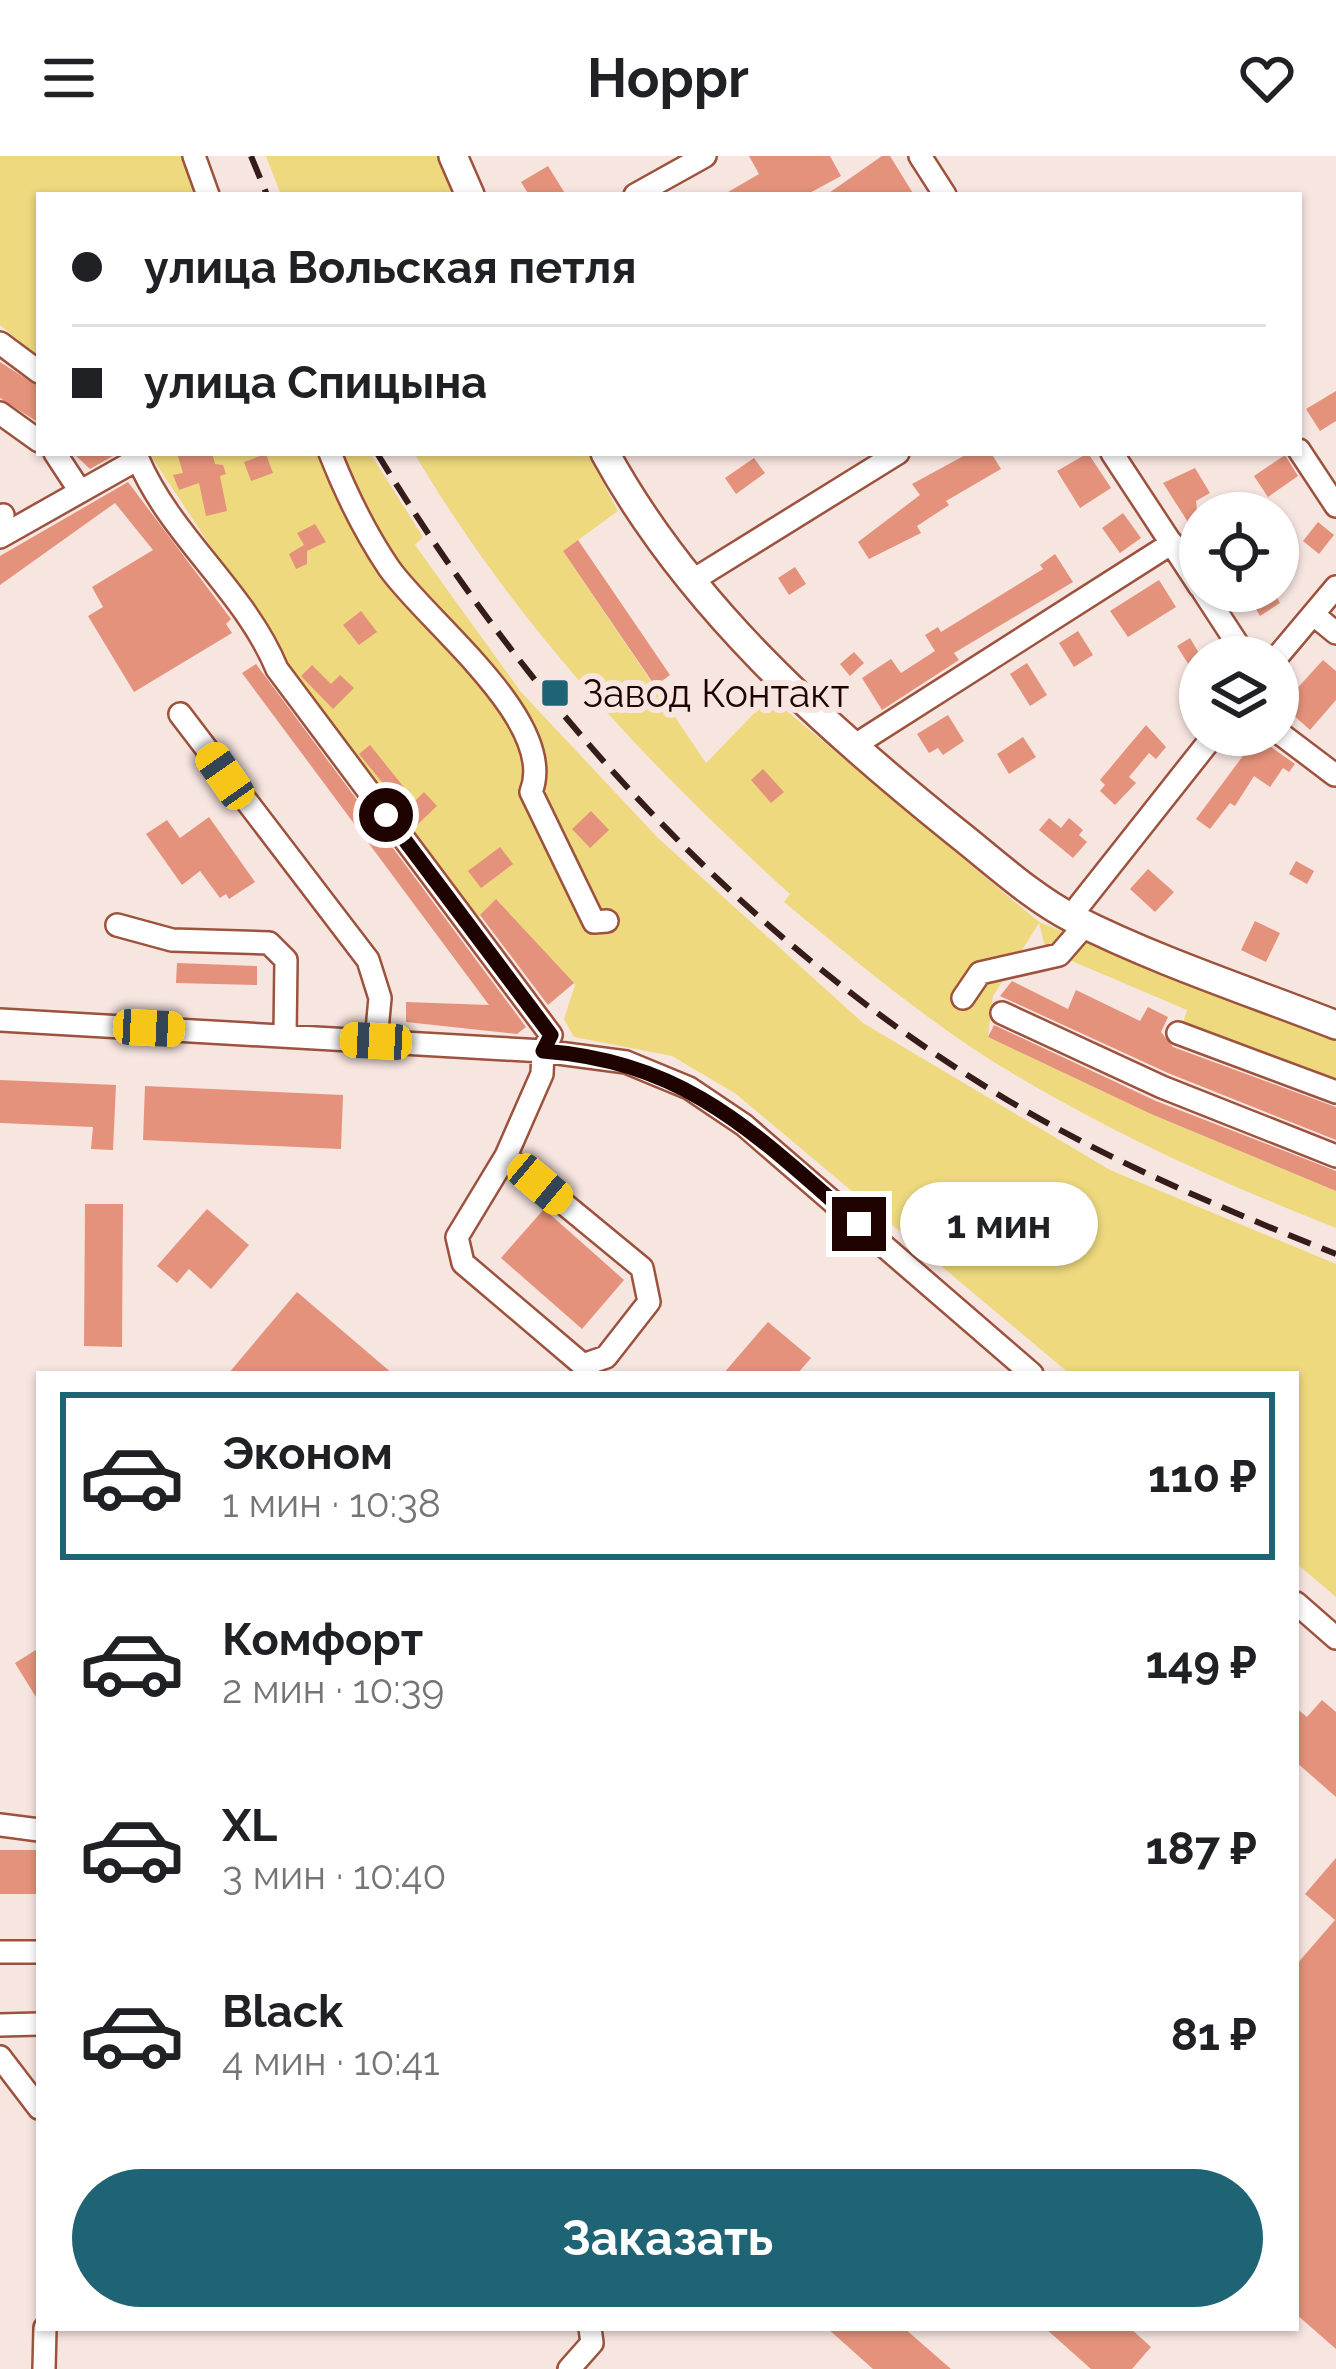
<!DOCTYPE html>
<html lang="ru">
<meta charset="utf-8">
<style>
:root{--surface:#fff;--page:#f6f6f6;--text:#202124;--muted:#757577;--line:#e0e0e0;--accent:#1e6475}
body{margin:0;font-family:Raleway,sans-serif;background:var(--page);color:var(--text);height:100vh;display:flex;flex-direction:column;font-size:45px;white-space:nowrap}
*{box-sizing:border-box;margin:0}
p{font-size:39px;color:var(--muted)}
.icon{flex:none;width:66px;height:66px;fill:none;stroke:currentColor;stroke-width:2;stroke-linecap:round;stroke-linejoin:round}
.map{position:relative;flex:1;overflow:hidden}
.drawer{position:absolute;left:36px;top:1215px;width:1263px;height:960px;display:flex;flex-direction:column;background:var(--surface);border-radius:0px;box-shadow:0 3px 9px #0004}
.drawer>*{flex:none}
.banner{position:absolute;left:36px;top:36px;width:1266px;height:264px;border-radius:0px;box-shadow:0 3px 9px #0004;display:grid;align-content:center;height:264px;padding:0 36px;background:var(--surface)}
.fabs{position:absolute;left:1179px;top:336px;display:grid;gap:24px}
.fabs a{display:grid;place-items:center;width:120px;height:120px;border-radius:50%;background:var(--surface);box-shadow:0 3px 9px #0004;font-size:60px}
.end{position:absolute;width:54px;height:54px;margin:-27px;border:15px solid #1e0300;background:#fff;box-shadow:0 0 0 6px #fff}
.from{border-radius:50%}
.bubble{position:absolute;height:84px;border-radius:42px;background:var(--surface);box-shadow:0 3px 9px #0004;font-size:39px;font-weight:700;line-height:84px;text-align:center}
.car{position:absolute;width:36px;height:72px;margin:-36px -18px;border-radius:15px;box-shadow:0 0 9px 3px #0007;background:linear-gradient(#f5c518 24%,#345 0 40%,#f5c518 0 76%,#345 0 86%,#f5c518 0)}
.banner b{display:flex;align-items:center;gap:42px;height:114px;font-size:45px}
.banner b+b{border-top:3px solid var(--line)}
.banner i{width:30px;height:30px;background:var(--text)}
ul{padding:21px 0 0;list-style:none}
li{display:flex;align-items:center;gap:36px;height:168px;margin:0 24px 18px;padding:0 12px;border:6px solid transparent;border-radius:0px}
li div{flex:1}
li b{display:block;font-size:45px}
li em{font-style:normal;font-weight:700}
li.on{border-color:var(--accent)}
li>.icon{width:108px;height:108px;stroke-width:1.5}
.action{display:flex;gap:24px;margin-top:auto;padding:24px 36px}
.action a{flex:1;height:138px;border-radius:72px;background:var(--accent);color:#fff;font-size:48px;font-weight:700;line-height:138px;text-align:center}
header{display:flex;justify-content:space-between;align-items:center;height:156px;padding:0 36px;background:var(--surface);font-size:54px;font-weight:700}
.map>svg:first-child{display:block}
.green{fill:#eed97f}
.building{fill:#e4927b}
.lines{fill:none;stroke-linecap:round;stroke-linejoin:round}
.minor-casing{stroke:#9d523d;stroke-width:26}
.major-casing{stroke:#9d523d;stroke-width:32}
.minor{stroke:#fff;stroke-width:21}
.major{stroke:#fff;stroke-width:27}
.rail{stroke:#361c19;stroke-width:6;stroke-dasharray:24 12;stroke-linecap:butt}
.route{stroke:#1e0300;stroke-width:15}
.poi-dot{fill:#1e6475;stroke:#f7e5e0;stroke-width:4.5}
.labels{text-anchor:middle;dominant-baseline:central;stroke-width:12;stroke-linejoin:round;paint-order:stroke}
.poi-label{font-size:39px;fill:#1e0300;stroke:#f7e5e0;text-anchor:start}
</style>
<header><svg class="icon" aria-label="menu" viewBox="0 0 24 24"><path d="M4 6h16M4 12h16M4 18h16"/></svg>Hoppr<svg class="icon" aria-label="heart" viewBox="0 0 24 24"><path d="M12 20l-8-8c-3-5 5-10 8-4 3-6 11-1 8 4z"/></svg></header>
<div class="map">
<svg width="1336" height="2213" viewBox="0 0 1336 2213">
<rect width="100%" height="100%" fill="#f7e5e0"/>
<path class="green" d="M0 0H204L216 39H39V201L0 169Z
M266 0H437L455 39H281Z
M149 297H370L423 381 415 389 521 536 658 682 863 867 1110 1014 1336 1108V1441L1296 1407V1218H1070L736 938 672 900 574 881 564 863 575 829 497 744 476 763 336 580Z
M414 297H587L618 355 563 395 706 607 770 541 1039 766 1336 885V929L1182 870 1187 854 1046 794 1039 767 993 840 988 881 1151 958 1336 1035V1072C1224 1028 1116 979 1012 917 931 869 857 806 784 746L790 738C644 606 515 467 414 297Z"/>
<path class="building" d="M749 0H830L841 20 806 39H723L759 18Z
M882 0H890L914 39H826Z
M548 10 566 39H529L521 26Z
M0 206 39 231V267L0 242Z
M1336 235V265L1320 275 1306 253Z
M73 297H118L90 313Z
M177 297H212L215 308 223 309 226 318 220 320 227 355 206 360 199 327 179 334 173 319 183 317Z
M969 297H991L1001 313 946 345 949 349 917 370 921 377 869 403 858 386 920 339 912 328Z
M1088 297 1111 332 1080 352 1057 315Z
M266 298 273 317 251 325 244 306Z
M1285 299 1298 320 1268 341 1254 320Z
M754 302 765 317 736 338 725 322Z
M1195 312 1210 337 1196 345 1200 385 1163 327Z
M128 326 231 463 226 468 232 477 134 536 88 460 103 451 92 431 153 394 115 347 0 429V400Z
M1123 357 1141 382 1120 397 1102 372Z
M1318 366 1334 379 1319 398 1303 385Z
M315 368 326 386 307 395V408L296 413 289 398 304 389 297 377Z
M578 384 670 519 655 530 563 395Z
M1055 398 1073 426 954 497 959 504 882 554 862 522 891 503 901 517 935 495 925 479 938 471 941 476 1043 413 1040 409Z
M795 411 806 428 789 439 778 422Z
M1159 424 1176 451 1128 481 1110 455Z
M1262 435H1273L1280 447 1260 460 1250 443Z
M361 455 377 476 359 489 343 469Z
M1078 475 1093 499 1074 511 1059 487Z
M1190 482 1200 499V527L1177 490Z
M854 496 864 507 850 520 840 508Z
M1323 504 1336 515V544L1310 574 1282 549Z
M1027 507 1047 539 1030 550 1010 518Z
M256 508 526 871 517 878 406 866V846L489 849 242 517Z
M312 509 331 528 340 519 354 532 333 553 301 520Z
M948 559 964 585 943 599 938 592 929 597 917 578Z
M1146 569 1166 591 1156 603 1149 597 1129 621 1136 627 1115 649 1100 635 1105 629 1100 624Z
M1023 581 1036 601 1009 618 997 598Z
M1257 581 1295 608 1289 616 1283 612 1270 631 1254 620 1235 650 1230 647 1210 673 1196 663Z
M370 589 415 645 424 636 437 650 417 669 359 598Z
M763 613 784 636 771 647 751 624Z
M591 655 609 674 590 692 572 673Z
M209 661 255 726 229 743 226 738 220 742 200 715 182 729 146 678 167 664 180 682Z
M1049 662 1061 672 1069 662 1083 674 1079 679 1087 686 1073 702 1039 674Z
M500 691 513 708 481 732 468 715Z
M1296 705 1314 715 1307 728 1289 718Z
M1148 713 1174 736 1155 756 1130 733Z
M496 743 574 827 548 849 480 759Z
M1255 765 1280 777 1266 806 1241 794Z
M177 807 257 810V829L176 827Z
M1012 825 1068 853 1076 834 1140 865 1148 851 1168 861 1161 876 1173 891 1336 951V984L1168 917 1000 840Z
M994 869 1156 945 1336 1015V1035L1151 958 988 881Z
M0 924 116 929 113 994 91 993 93 971 0 967Z
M145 930 343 939 341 993 143 984Z
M85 1048H123L122 1191 84 1190Z
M207 1053 249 1089 211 1133 189 1113 177 1127 157 1110Z
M544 1053 624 1124 582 1173 501 1102Z
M297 1136 393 1218H228Z
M768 1166 811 1202 797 1218H723Z
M39 1492V1546L15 1507Z
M1322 1544 1336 1556V1641L1296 1606V1552L1307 1561Z
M0 1694H39V1738H0Z
M1336 1702V2193L1296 2158V1809L1335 1764 1305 1738Z
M827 2172H904L951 2213H873Z
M1045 2172H1130L1151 2191 1132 2213H1091Z"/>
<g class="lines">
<defs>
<path id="minor" d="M194 0 208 39
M920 0 945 39
M635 39 705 0
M0 187 39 216
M0 257 39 285
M1299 294 1336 350
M55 297 78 332
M330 297C345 335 366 378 389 412 427 466 559 566 531 636L594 766 607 765
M1112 297 1200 431
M0 360 3 359
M0 381 138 303C171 381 245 435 277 513L551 879 543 895 542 918 506 1000 642 1112 649 1146 606 1201 583 1209 463 1107 457 1081 506 1000
M690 426 898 297
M1203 435 1246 501
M1314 459 1336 477
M1277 501 1336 431
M180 558 368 804 380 842 376 885
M1278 576 1335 619
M852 591 1172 387
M1070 761 1214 579
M117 769 172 784 269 787 286 804 285 879
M963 842 980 817 1059 799 1086 768
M1002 857 1162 931 1336 1000
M0 864 543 895 626 906 689 932 744 969 1032 1218
M1178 877 1336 936
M1296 1447 1336 1482
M0 1669 39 1674
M0 1796H39
M0 1869 39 1868
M0 1901 39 1952
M44 2213 45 2172
M569 2213 592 2187 590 2172"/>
<path id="major" d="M453 0 470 39
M605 297C688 449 822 568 956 676 993 705 1031 741 1074 763 1157 805 1249 835 1336 869"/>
</defs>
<use href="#minor" class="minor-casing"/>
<use href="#major" class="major-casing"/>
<use href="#minor" class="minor"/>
<use href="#major" class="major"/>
<path class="rail" d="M251 0 267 39
M377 297C530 550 738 778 991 934 1099 1001 1218 1051 1336 1098"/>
</g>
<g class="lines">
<path class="route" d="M386 659 551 879 543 895C688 906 755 978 859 1068"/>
</g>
<rect class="poi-dot" x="540" y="522" width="30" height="30" rx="6"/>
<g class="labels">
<g class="poi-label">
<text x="582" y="537">Завод Контакт</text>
</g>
</g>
</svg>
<div class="fabs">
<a><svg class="icon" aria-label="locate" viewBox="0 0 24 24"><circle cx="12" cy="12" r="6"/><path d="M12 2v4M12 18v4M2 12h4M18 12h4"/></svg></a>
<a><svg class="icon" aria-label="layers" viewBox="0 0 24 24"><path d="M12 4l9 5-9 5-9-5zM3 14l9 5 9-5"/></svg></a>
</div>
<i class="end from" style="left:386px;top:659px"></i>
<i class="end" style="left:859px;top:1068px"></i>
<div class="bubble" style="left:900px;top:1026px;width:198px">1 мин</div>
<i class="car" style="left:225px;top:620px;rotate:325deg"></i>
<i class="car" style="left:149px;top:872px;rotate:93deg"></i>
<i class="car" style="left:376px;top:885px;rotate:273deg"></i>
<i class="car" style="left:540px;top:1028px;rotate:130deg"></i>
<div class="banner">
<b><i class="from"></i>улица Вольская петля</b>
<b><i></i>улица Спицына</b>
</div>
<section class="drawer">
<ul>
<li class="on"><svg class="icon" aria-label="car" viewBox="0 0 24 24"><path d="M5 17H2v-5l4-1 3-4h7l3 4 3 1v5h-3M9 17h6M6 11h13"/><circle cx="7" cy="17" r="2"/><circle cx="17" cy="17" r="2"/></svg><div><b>Эконом</b><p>1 мин · 10:38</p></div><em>110 ₽</em></li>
<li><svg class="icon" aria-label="car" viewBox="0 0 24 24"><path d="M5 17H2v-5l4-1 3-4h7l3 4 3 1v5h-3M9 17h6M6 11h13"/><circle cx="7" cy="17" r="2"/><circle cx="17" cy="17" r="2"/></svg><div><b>Комфорт</b><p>2 мин · 10:39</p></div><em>149 ₽</em></li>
<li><svg class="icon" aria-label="car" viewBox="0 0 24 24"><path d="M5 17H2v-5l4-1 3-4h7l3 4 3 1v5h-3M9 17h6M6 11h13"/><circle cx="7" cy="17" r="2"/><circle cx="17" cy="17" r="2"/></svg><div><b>XL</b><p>3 мин · 10:40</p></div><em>187 ₽</em></li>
<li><svg class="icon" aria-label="car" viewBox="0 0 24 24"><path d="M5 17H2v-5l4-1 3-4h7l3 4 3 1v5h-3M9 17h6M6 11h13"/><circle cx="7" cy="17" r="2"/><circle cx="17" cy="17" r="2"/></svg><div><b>Black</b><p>4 мин · 10:41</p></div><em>81 ₽</em></li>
</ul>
<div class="action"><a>Заказать</a></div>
</section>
</div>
